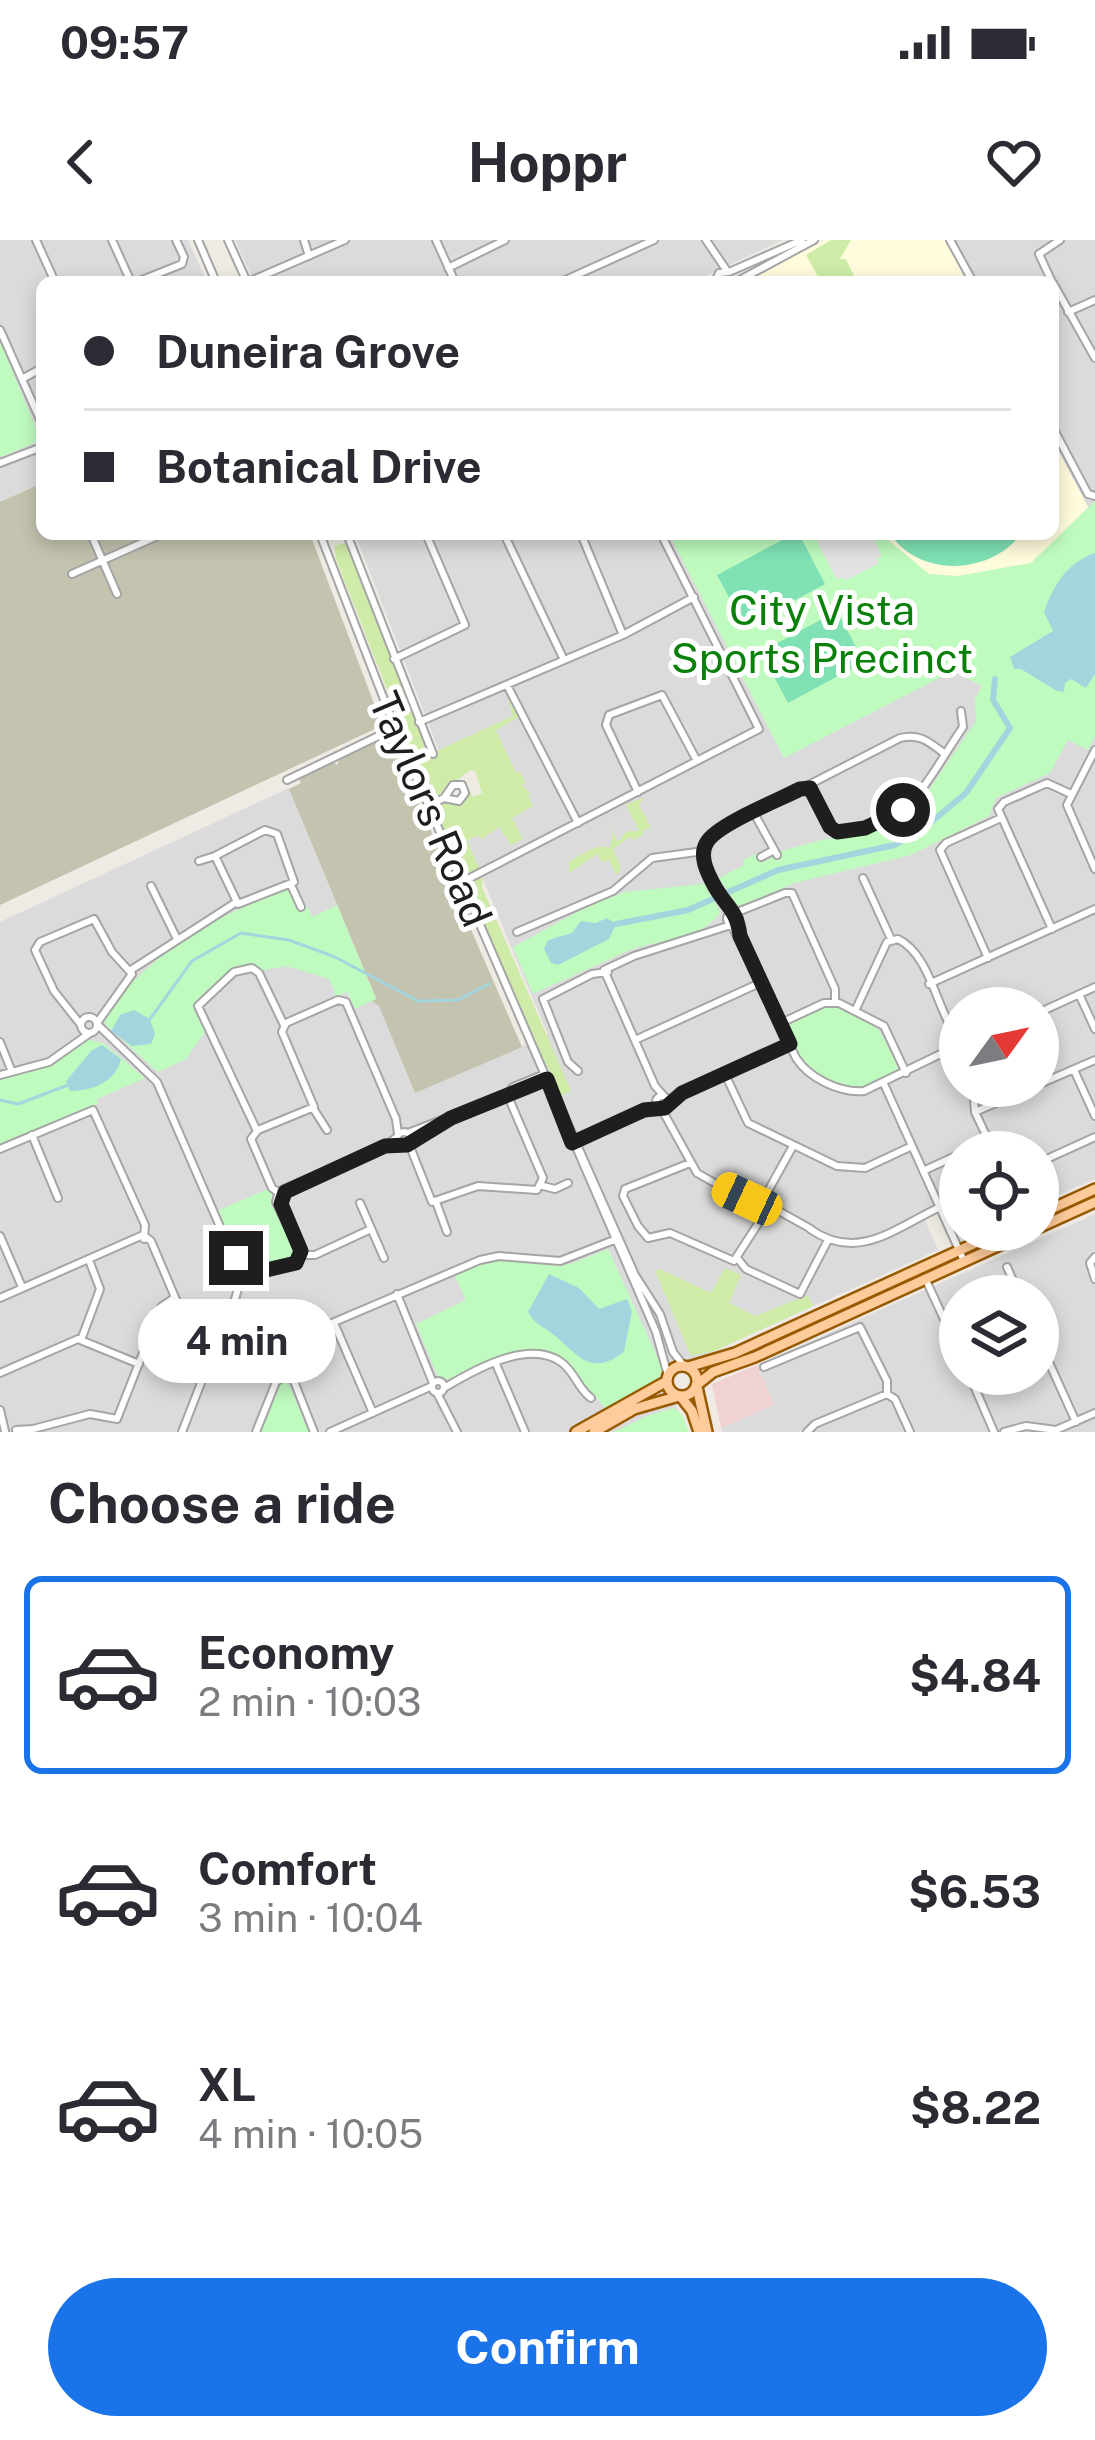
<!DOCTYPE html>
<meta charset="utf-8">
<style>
:root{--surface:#fff;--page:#f2f2f3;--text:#2b2b33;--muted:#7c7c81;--line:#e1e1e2;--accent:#1a73e8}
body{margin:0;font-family:"Public Sans",sans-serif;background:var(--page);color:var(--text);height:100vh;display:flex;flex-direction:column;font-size:45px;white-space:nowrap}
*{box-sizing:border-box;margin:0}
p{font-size:39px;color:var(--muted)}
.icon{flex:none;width:66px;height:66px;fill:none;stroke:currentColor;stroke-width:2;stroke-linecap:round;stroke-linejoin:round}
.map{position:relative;height:1192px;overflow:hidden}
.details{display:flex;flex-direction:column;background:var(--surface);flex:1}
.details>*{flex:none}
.banner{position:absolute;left:36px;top:36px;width:1023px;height:264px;border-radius:18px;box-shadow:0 6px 18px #0003;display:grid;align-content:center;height:264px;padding:0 48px;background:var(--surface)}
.needle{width:78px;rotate:57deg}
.fabs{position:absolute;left:939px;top:747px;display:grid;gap:24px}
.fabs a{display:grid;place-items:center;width:120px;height:120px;border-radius:50%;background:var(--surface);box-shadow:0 6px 18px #0003;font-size:60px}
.end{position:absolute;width:54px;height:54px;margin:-27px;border:15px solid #1e1e1e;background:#fff;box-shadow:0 0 0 6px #fff}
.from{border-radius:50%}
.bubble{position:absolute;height:84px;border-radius:42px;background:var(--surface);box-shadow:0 6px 18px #0003;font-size:39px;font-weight:700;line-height:84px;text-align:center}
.car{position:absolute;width:36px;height:72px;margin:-36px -18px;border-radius:15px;box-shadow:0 0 9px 3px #0007;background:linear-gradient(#f5c518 24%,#345 0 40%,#f5c518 0 76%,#345 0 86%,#f5c518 0)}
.banner b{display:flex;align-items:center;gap:42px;height:114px;font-size:45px}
.banner b+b{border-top:3px solid var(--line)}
.banner i{width:30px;height:30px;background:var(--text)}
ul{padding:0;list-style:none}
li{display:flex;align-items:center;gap:36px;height:198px;margin:0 24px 18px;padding:0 24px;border:6px solid transparent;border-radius:18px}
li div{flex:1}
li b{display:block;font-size:45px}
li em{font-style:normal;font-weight:700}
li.on{border-color:var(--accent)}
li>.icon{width:108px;height:108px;stroke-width:1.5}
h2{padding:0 48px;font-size:54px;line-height:144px}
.action{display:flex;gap:24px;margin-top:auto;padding:24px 48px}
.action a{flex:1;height:138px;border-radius:72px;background:var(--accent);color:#fff;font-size:48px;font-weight:700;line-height:138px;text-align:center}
.status{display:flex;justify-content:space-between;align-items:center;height:84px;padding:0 60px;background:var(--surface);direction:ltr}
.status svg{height:33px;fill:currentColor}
header{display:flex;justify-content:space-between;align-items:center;height:156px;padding:0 48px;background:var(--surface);font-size:54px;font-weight:700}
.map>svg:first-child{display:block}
.residential{fill:#dcdbdb;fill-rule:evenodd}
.commercial{fill:#f1d2d3}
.education{fill:#fffcdd}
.construction{fill:#c4c3af}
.grass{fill:#ceeba8}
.park{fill:#bffbbf}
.pitch{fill:#7fe1b4}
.parking{fill:#e2e2e2}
.water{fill:#a3d5de}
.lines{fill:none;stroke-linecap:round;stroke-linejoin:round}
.stream{stroke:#a3d5de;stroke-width:3}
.canal{stroke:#a3d5de;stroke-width:6}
.minor-casing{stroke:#a5a5a5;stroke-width:10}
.major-casing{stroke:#985a00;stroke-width:14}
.minor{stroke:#fff;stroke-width:6}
.major{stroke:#fecb9a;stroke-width:9}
.route{stroke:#1e1e1e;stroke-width:15}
.labels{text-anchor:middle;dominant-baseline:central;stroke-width:10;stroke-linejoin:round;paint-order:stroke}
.park-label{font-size:42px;fill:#088009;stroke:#fff}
.street-label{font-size:42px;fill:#1e1e1e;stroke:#fff}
</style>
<div class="status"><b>09:57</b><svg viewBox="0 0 49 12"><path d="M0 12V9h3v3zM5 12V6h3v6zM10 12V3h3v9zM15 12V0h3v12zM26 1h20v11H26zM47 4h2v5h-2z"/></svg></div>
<header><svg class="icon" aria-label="back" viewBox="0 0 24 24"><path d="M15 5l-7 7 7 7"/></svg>Hoppr<svg class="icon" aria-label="heart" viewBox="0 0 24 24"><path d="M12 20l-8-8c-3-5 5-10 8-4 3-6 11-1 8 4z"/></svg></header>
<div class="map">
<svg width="1095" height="1192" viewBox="0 0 1095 1192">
<rect width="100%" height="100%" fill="#efebe4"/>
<path class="residential" d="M0 0H188L207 42H42V268L32 247 0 262Z
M235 0H783L693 42H254Z
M946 0H1095V280L1053 201V42H968Z
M355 294H874L949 433 1095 359V939L1038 964V912H960V975L955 977 949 966 924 978 938 1010 663 1134 687 1192H0V682L289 548 376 759 373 761 379 765 415 852 548 795 467 601 500 584 510 605 523 598 512 578 533 566 492 489 439 511ZM960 768H1038V846H960Z
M1095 974V1192H723L721 1188 774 1165 757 1125ZM960 1056H1038V1134H960Z"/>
<path class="commercial" d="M757 1125 774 1165 721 1188 712 1144Z"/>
<path class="education" d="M825 0H946L968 42H744Z
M1053 201 1088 267 1031 323 958 336 929 334 881 294H1053Z"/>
<path class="construction" d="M42 243V294H310L381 482 379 487 0 665V262Z
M384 497 393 498 398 507 448 634 472 676 470 681 466 678 522 807 415 853 379 766 372 761 376 758 289 549 301 543 298 537 332 521 337 525 340 518Z"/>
<path class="grass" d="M831 0H851L840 19H846L854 36 842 42H821L806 15Z
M347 302 430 514 513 476 506 452 520 476 496 490 516 533 520 532 525 542 522 545 531 554 528 556 533 566 512 578 523 599 511 605 499 587 482 599 478 595 467 601 479 628 470 635 462 633 433 567 442 561 463 562 465 541 473 557 482 553 475 531 470 530 431 561 337 322 334 306Z
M644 557 639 565 651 587 642 591 643 595 633 600 630 597 613 609 621 627 619 633 616 635 609 620 602 622 597 614 569 633V622C582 615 595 603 609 608L613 596 610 587 618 602 627 591H639L626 565Z
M483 636 482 647 571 851 560 856 473 658 470 644Z
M725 1028 741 1035 729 1063 755 1076 808 1055 813 1066 714 1111 691 1116 655 1031 660 1029 711 1053Z"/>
<path class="park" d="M0 101 39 196 38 201 4 216H0Z
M1095 261V496L1088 510 1068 500 1050 533 996 558 989 576 911 615 794 643 744 666 736 664 719 638 744 625 743 620 756 614 762 623 781 611 821 600 868 593 917 567 976 481 975 459 982 446 953 431 784 518 669 294H881L929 334 958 336 1031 323Z
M704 644 720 672C706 699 654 700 628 711 596 725 564 740 533 754L513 707 581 670 624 652Z
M285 650 291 651 299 669 307 666 312 677 337 665 376 759 355 769 347 752 336 756 329 739 286 726 259 731 239 727 196 762 195 771 205 792 186 819 158 832 107 786 102 776 105 772C160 708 207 680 285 650Z
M824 766H835L876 785 898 825 897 832C886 837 874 846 862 848 825 855 792 817 786 786Z
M84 799 103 803 145 838 97 859 98 864 0 906V839L43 828Z
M270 948 295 1011C282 1033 248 1032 234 1010 226 999 222 984 217 971Z
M608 1009 663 1130 654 1146 606 1169 569 1125 550 1113 527 1109 450 1140 438 1137 416 1084 466 1060 454 1034 489 1020 571 1024Z
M281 1141 288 1143 309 1192H259Z
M674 1168 682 1175 689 1192H614L649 1175Z"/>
<path class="pitch" d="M793 294H799L825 344 745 387 717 335Z
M890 294H1021C990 335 920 338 890 294Z
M837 371 864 422 788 463 761 412Z"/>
<path class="parking" d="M813 294H871L882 316 877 319 879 323 845 341 843 337 837 340Z"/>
<path class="water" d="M1095 313V434L1086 448 1071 439 1065 443 1064 452 1057 451 1021 429H1014L1010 417 1053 391 1044 372C1054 344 1067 323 1095 313Z
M607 678 616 684 609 699 558 725 551 723 544 709 548 700 572 693 581 681 596 683Z
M134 770 150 779 155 794 151 804 132 806 111 791 120 775Z
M102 805 121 819C116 842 92 851 70 851L66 841 92 810Z
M549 1034 579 1048 599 1069 627 1059 632 1071 624 1112C588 1139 577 1112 550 1092 540 1085 534 1083 528 1072Z"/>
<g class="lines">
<path class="stream" d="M150 779 192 721 241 693 289 700 335 717 418 761 458 760 489 744
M0 860 18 864 68 845"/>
<path class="canal" d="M930 583 966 553 1010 488 993 460 995 439
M616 684 688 670 778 630 895 605 924 587"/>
<defs>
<path id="minor" d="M36 0 55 42
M112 0 131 42
M198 0 216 42
M228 0 247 42
M304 0 309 16
M436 0 455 42
M706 0 727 31
M950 0 973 42
M448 28 505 0
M729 32 802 0
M137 42 182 24 184 17 176 0
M248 42 345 0
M561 42 654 0
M715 42 719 33 729 32
M736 42 814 0
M1052 42 1039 14 1060 0
M1053 43 1095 118
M1068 72 1095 60
M0 90 42 184
M22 139 42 128
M1053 188 1088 254 1095 256
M0 223 42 207
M91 294 117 354
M320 294 395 488 656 1092 668 1136
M347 294 433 514
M504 294 564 420
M581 294 623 395
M72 334 162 294
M394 419 465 385 426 294
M507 445 578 583
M419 482 623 395 694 357
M1095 510 1067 565 1095 629
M287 540 395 488
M810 548 830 587 837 592C916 580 922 547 963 487L961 471
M638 552 606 485 609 475 662 455 697 521
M428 566 444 558 453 545H462L465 553 459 561 444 558
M754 573 777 615
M265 590 277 594 294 642 238 664 215 616Z
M761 617 774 610
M199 621 215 616
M863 638 891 699
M462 642 759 489 661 294
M291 645 301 667
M151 646 177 699
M727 679a6 6 0 1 1 12 0a6 6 0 1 1-12 0Z
M733 673C716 651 690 618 715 593L900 498C920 493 929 502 945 514
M735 673 785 653H792L835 749V763
M732 686 796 818C809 838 839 853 864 851L951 809
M1052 689 998 569 1004 562 1047 543 1071 554
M517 692 613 651 652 618 704 611
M988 718 940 610 946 603 1001 578
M131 730 235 663
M929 744 1095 669
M1079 754 1095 789
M855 771 887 702 898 699C932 716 936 772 960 801
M1038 773 1095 747
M81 785a8 8 0 1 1 16 0a8 8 0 1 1-16 0Z
M781 783 824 763H839L884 786 906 833
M97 784 157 842 231 1012C249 1033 285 1039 301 1014L276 962 279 951 385 906 397 897
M81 785 54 751 35 710 40 702 94 679 112 712 132 734 97 783
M635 800 762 742
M0 802 12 832
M956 816 960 822
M1074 830 1095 876
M578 831 568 822 543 759 592 734 608 732
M725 834 748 883 837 926 865 928 912 906
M0 835 49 822 90 793
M550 844 635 1035 660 1074 673 1112 684 1126
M884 844 964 1021
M973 846 975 872 994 912
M507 854 513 847 545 834
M656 862a6 6 0 1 1 12 0a6 6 0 1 1-12 0Z
M664 856 655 846 604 730 634 716 731 685
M669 863 682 853 790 804
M313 868 327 890
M661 868 697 933 757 967
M975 872 1095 820
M257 891 198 766 234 732 252 728 259 733 284 785
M397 899a7 7 0 1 1 14 0a7 7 0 1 1-14 0Z
M408 893 547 839
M32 895 58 958
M412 900 443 883
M575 901 659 867
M409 904 432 962 478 946 537 950 543 938 507 854
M0 909 93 870 145 985 144 999
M965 912 989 901
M1038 923 1095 897
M923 931 960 914
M543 946 555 949 568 943
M282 955 272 948 251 899 258 890 314 867 282 792 286 783 338 760 346 762 396 879 398 894
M763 960 793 906
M757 967a7 7 0 1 1 14 0a7 7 0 1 1-14 0Z
M436 962 447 992
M360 963 384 1018
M770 966 811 989
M638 986 648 998 670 993 734 1021 765 973
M638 986 623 956 625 949 690 923
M810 989C857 1022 894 989 938 968
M0 996 22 1047
M303 1015H315L371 989
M1095 1017 1090 1023 1095 1039
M738 1019 746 1029 800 1054 828 1000
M1007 1027 1020 1056
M925 1038 960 1114
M397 1054 433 1143
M0 1058 143 995 151 1001 180 1069 219 1081
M217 1087a6 6 0 1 1 12 0a6 6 0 1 1-12 0Z
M228 1083 245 1025
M334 1083 373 1173
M229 1086 258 1102 292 1100 480 1020 499 1016 560 1021 614 1000
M1038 1098 1076 1182
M81 1100 100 1049 89 1020
M279 1103 314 1192
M496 1124 525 1192
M764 1127 860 1087 887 1141V1154
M0 1133 78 1099 139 1124
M969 1134 994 1192
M432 1147a6 6 0 1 1 12 0a6 6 0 1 1-12 0Z
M444 1148C474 1130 528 1099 561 1122 575 1132 578 1149 591 1158
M437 1153 457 1192
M0 1170 5 1191
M16 1190 33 1189 90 1174 117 1179 161 1067 174 1058
M182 1192 216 1104 217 1090
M256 1192 276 1142 289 1133
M330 1192 432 1146
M807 1192 815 1184 887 1154 895 1159 910 1192
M1004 1192 1026 1186 1056 1190 1095 1173"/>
<path id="major" d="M1038 975 1095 949
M1038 988 1095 962
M667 1141a15 15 0 1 1 30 0a15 15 0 1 1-30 0Z
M688 1127 735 1113 1004 990
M698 1144 713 1132 755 1117 1033 990
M697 1147 707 1192
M681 1157 692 1171 699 1192
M576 1192 667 1141
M594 1192 634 1169 679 1156"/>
</defs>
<use href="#minor" class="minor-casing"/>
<use href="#major" class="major-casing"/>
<use href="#minor" class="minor"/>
<use href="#major" class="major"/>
</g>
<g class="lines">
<path class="route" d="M236 1018 262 1031 296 1023 301 1011 281 964 285 952 385 906 407 905 451 878 547 839 572 903 644 870 665 868 682 853 790 804 740 696C737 670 728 669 715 647 708 634 698 616 707 602 718 584 779 560 800 549L810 548 830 587 837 592 865 588 903 570"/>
</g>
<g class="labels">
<g class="park-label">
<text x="822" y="369">City Vista<tspan x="822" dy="48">Sports Precinct</tspan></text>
</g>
<g class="street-label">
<text transform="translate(431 569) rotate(67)">Taylors Road</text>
</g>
</g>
</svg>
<div class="fabs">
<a><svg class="needle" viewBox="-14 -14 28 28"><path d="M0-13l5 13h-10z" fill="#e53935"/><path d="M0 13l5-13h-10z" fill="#7c7c81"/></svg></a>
<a><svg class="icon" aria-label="locate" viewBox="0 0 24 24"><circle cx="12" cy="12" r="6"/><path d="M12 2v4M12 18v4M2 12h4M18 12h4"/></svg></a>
<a><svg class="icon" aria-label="layers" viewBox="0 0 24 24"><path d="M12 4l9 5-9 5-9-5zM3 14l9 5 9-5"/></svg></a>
</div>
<i class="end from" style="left:903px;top:570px"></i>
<i class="end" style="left:236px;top:1018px"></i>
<div class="bubble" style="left:138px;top:1059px;width:198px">4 min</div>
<i class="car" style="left:747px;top:959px;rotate:295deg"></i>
<div class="banner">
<b><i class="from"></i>Duneira Grove</b>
<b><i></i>Botanical Drive</b>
</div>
</div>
<section class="details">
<h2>Choose a ride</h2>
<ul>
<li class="on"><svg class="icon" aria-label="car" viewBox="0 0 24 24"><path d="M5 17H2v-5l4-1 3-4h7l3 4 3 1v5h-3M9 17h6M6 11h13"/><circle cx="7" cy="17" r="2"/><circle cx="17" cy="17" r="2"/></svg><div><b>Economy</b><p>2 min · 10:03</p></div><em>$4.84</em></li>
<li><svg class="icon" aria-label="car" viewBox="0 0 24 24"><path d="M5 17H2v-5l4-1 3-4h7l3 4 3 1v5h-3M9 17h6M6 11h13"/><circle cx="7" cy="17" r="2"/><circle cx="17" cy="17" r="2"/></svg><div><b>Comfort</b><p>3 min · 10:04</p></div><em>$6.53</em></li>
<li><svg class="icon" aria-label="car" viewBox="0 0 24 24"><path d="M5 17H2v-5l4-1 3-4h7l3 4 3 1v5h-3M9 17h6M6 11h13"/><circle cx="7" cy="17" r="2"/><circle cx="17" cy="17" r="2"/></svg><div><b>XL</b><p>4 min · 10:05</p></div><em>$8.22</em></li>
</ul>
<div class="action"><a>Confirm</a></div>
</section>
